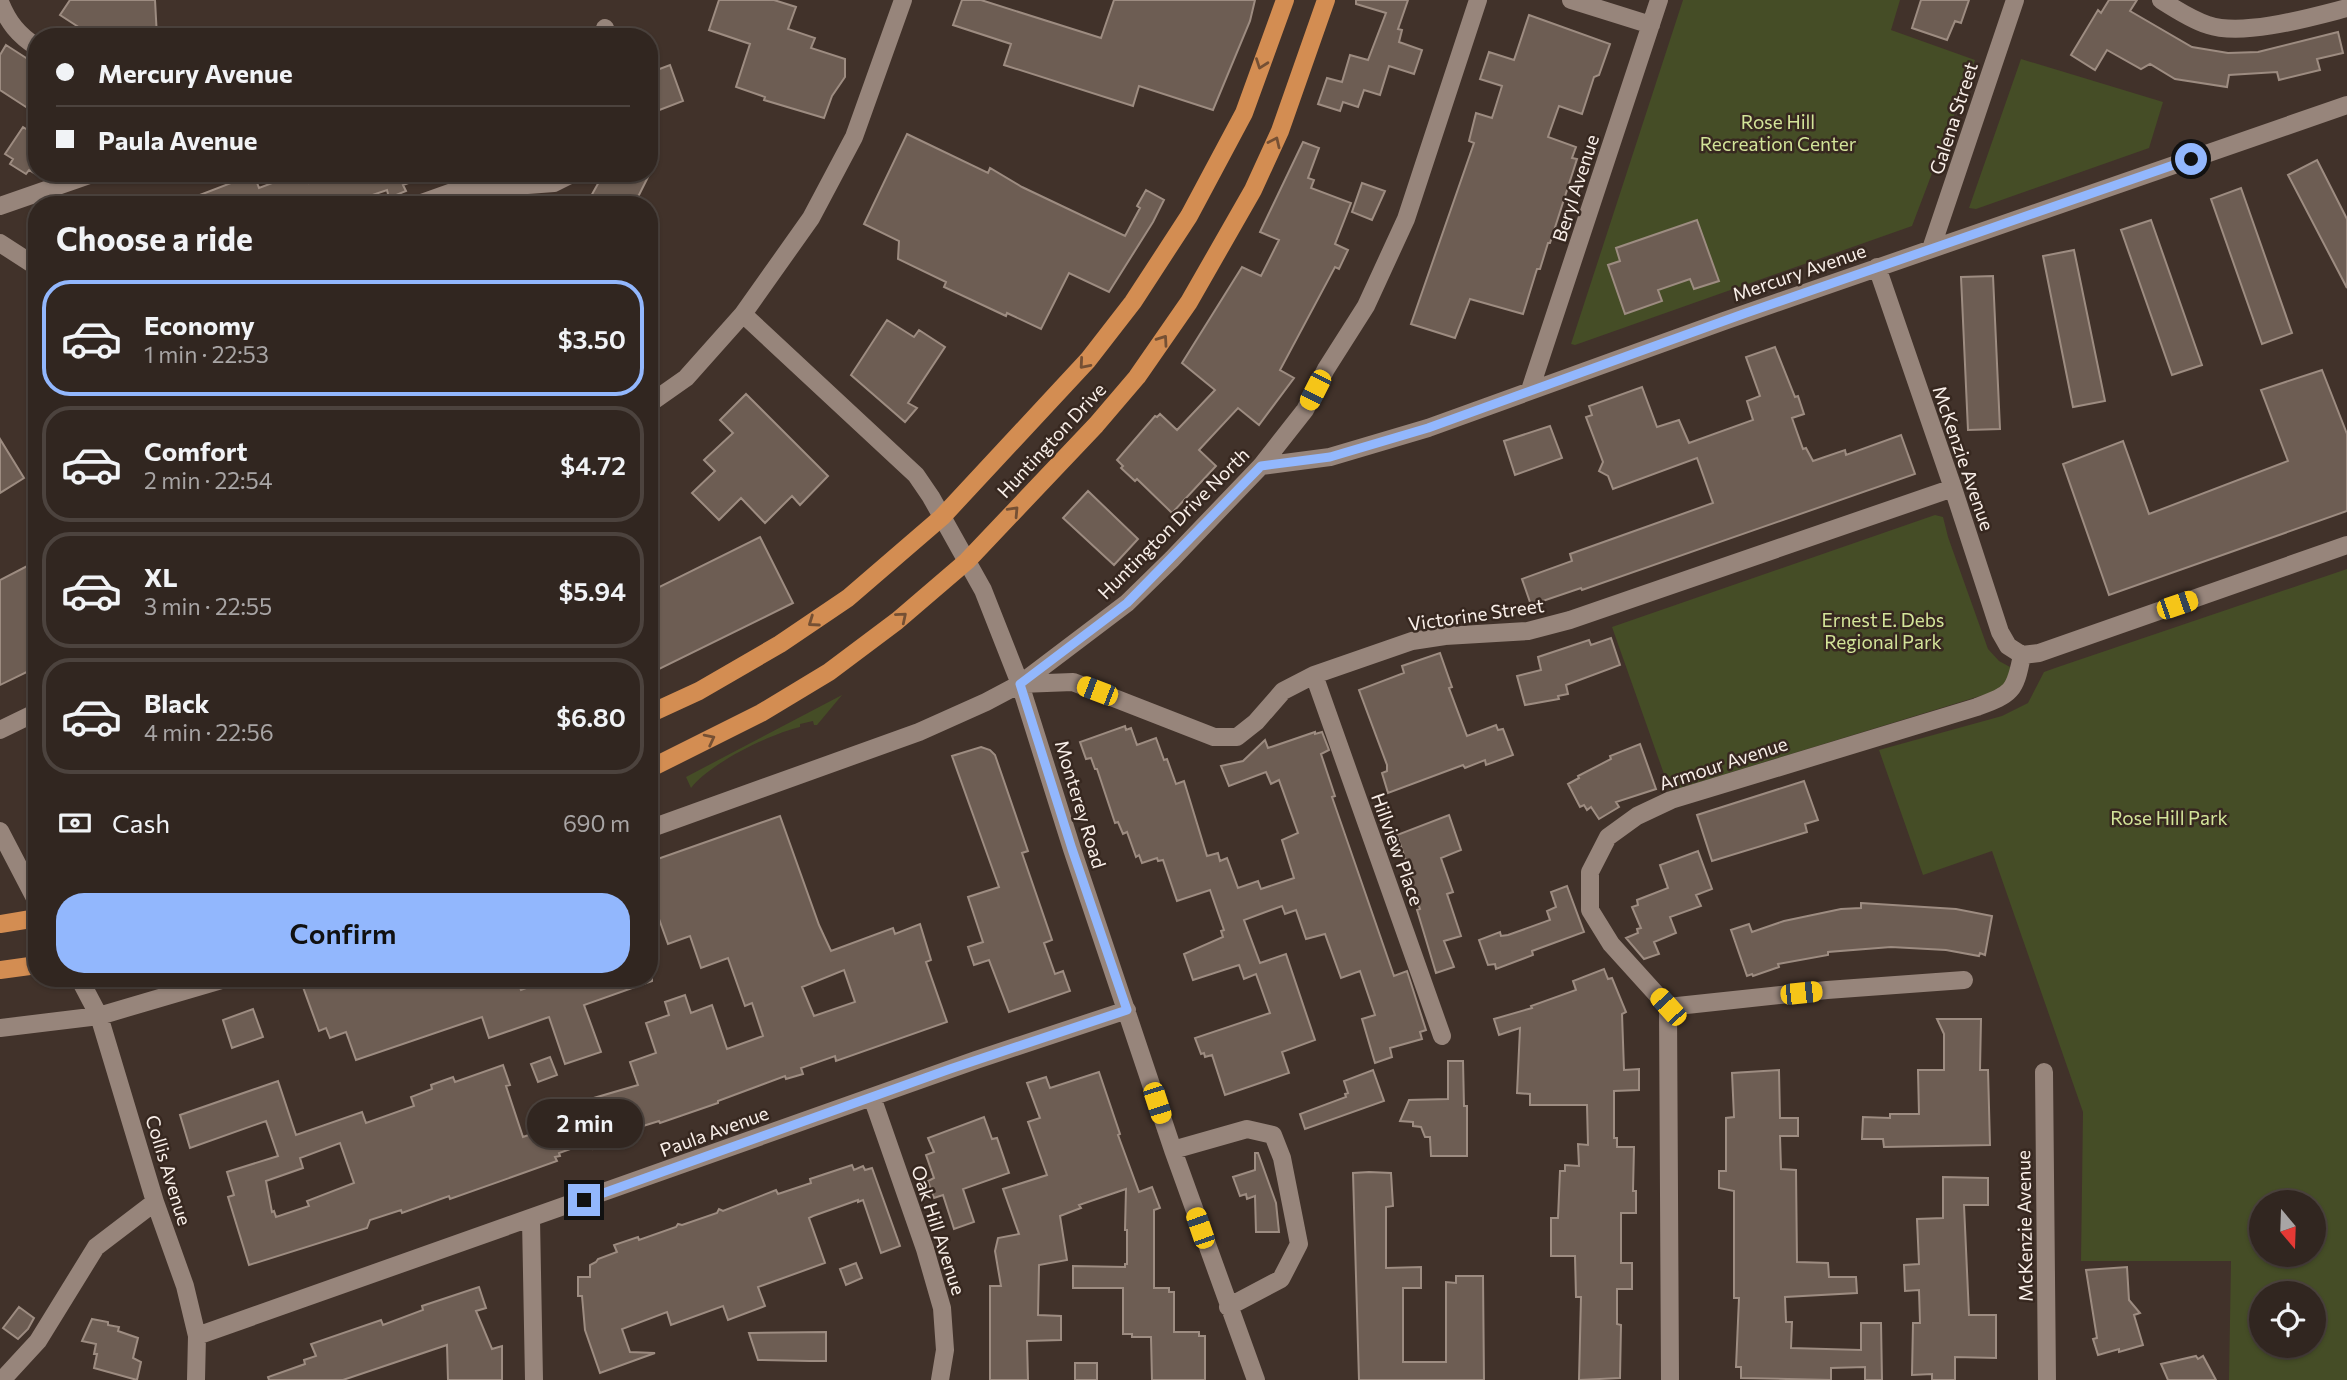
<!DOCTYPE html>
<meta charset="utf-8">
<style>
:root{--surface:#312620;--page:#3d322d;--text:#f1f3f6;--muted:#a8a5a5;--line:#4c433e;--accent:#92b7fd}
body{margin:0;font-family:Commissioner,sans-serif;background:var(--page);color:var(--text);height:100vh;display:flex;flex-direction:column;font-size:26px;white-space:nowrap}
*{box-sizing:border-box;margin:0}
p{font-size:23px;color:var(--muted)}
.icon{flex:none;width:38px;height:38px;fill:none;stroke:currentColor;stroke-width:2;stroke-linecap:round;stroke-linejoin:round}
.map{position:relative;flex:1;overflow:hidden}
.details{position:absolute;left:28px;top:196px;width:630px;height:791px;display:flex;flex-direction:column;background:var(--surface);border-radius:28px;box-shadow:0 2px 5px #0004,0 0 0 2px var(--line)}
.details>*{flex:none}
.banner{position:absolute;left:28px;top:28px;width:630px;height:154px;border-radius:28px;box-shadow:0 2px 5px #0004,0 0 0 2px var(--line);display:grid;align-content:center;height:154px;padding:0 28px;background:var(--surface)}
.needle{width:46px;rotate:161deg}
.tools{position:absolute;left:2249px;top:1190px;display:grid;gap:14px}
.tools a{display:grid;place-items:center;width:77px;height:77px;border-radius:50%;background:var(--surface);box-shadow:0 2px 5px #0004,0 0 0 2px var(--line);font-size:35px}
.end{position:absolute;width:32px;height:32px;margin:-16px;border:9px solid #92b7fd;background:#111;box-shadow:0 0 0 4px #111}
.from{border-radius:50%}
.bubble{position:absolute;height:49px;border-radius:24px;background:var(--surface);box-shadow:0 2px 5px #0004,0 0 0 2px var(--line);font-size:23px;font-weight:600;line-height:49px;text-align:center}
.car{position:absolute;width:21px;height:42px;margin:-21px -10px;border-radius:9px;box-shadow:0 0 5px 2px #0007;background:linear-gradient(#f5c518 24%,#345 0 40%,#f5c518 0 76%,#345 0 86%,#f5c518 0)}
.banner b{display:flex;align-items:center;gap:24px;height:66px;font-size:26px}
.banner b+b{border-top:2px solid var(--line)}
.banner i{width:18px;height:18px;background:var(--text)}
ul{padding:0;list-style:none}
li{display:flex;align-items:center;gap:21px;height:116px;margin:0 14px 10px;padding:0 14px;border:4px solid var(--line);border-radius:28px}
li div{flex:1}
li b{display:block;font-size:26px}
li em{font-style:normal;font-weight:600}
li.on{border-color:var(--accent)}
li>.icon{width:63px;height:63px;stroke-width:1.5}
h2{padding:0 28px;font-size:32px;line-height:84px}
.pay{display:flex;align-items:center;gap:18px;height:77px;padding:0 28px;font-size:26px}
.pay p{margin-inline-start:auto}
.button{display:flex;gap:14px;margin-top:auto;padding:14px 28px}
.button a{flex:1;height:80px;border-radius:28px;background:var(--accent);color:#111;font-size:28px;font-weight:600;line-height:80px;text-align:center}
.map>svg:first-child{display:block}
.green{fill:#454d26;fill-rule:evenodd}
.building{fill:#6d5d53;stroke:#9d8c81;stroke-width:2;fill-rule:evenodd}
.lines{fill:none;stroke-linecap:round;stroke-linejoin:round}
.minor{stroke:#97857b;stroke-width:18}
.major{stroke:#d38d52;stroke-width:18}
.oneway{stroke:#755034}
.route{stroke:#92b7fd;stroke-width:9}
.labels{text-anchor:middle;dominant-baseline:central;stroke-width:5;stroke-linejoin:round;paint-order:stroke}
.street-label{font-size:19px;fill:#f9efe9;stroke:#372820}
.park-label{font-size:19px;fill:#d3e499;stroke:#372820}
</style>
<div class="map">
<svg width="2347" height="1380" viewBox="0 0 2347 1380">
<rect width="100%" height="100%" fill="#41322a"/>
<path class="green" d="M1683 0H1900L1891 30 1975 60 1912 226 1575 345 1571 344Z
M2021 59 2163 102 2149 148 1976 209 1969 208Z
M1935 515 1943 517 1948 537 1988 649 1999 661 2010 667 2012 673 2009 682 1993 692 1670 791 1612 627Z
M2347 569V1380H2229L2231 1261H2081L2083 1112 1992 851 1923 875 1879 750 2002 716 2028 703 2044 672 2058 667ZM2261 1202H2314V1255H2261ZM2261 1293H2314V1346H2261Z
M842 695 817 725H814L813 721 800 724V727C770 734 710 763 691 788L686 777Z"/>
<path class="building" d="M70 0H155L157 37H94L60 15Z
M719 0H774L796 7 788 29 815 38 811 48 845 59V77L832 96 824 118 764 100 765 97 736 87 750 44 709 30Z
M962 0H981L1101 38 1114 0H1255L1250 21 1213 110 1139 86 1133 106 1004 65 1011 44 953 25Z
M1356 0H1408L1398 29 1402 30 1399 42 1422 50 1414 74 1389 66 1380 95 1364 90 1358 107 1343 102 1340 111 1318 104 1327 78 1342 82 1350 55 1368 60 1386 13 1356 4Z
M1921 0H1969L1961 23 1955 21 1947 40 1912 28Z
M2109 0H2137L2130 11 2192 47 2228 53 2258 52 2338 32 2343 53 2317 59 2320 70 2279 80 2277 72 2229 75 2227 87 2175 79 2150 64 2141 69 2107 50 2095 70 2071 55 2098 10 2101 13Z
M1529 15 1610 44 1599 75 1594 77 1582 114 1559 106 1548 137 1576 147 1572 158 1577 159 1550 243H1548L1540 269H1537L1523 314 1470 299 1455 338 1411 324 1474 143 1469 141 1476 113 1492 118 1502 86 1480 79 1489 52 1514 60Z
M6 45 37 65V92L26 107 0 90V55Z
M670 65 683 101 649 114V73Z
M23 127 37 136V175L29 170 26 174 10 164 13 159 5 154Z
M907 134 988 173 990 168 1022 187 1125 236 1140 208 1137 206 1146 190 1164 200 1153 222 1109 292 1069 273 1041 329 1007 313 1006 316 944 287 946 282 898 259 899 241 864 224Z
M1303 142 1319 148 1308 178 1314 180 1311 188 1351 203 1335 244 1348 250 1339 269 1335 267 1280 370 1294 378 1259 425 1238 408 1199 450 1216 466 1172 513 1137 479 1135 481 1121 468 1123 466 1117 460 1155 416 1157 417 1160 414 1177 430 1215 390 1182 363 1242 267 1261 276 1279 240 1260 232Z
M2317 160 2347 219V288L2288 175Z
M299 173H305L309 183 337 173H427L428 176 403 185 406 191 389 198 387 190 355 201 356 205H179V203L249 176 256 180 259 188Z
M604 173H650L634 205H586Z
M1362 183 1385 191 1372 220 1352 212Z
M2241 188 2292 333 2262 344 2211 199Z
M1697 220 1719 281 1694 289 1690 279 1658 290 1662 301 1625 314 1608 265 1620 261 1616 248Z
M2151 220 2202 365 2172 375 2121 230Z
M2074 250 2105 401 2073 407 2043 256Z
M1993 276 2000 429 1968 430 1961 277Z
M887 320 914 337 919 330 945 347 908 403 917 408 905 422 851 375Z
M1775 347 1795 397 1798 396 1804 414 1792 418 1803 449 1806 448 1813 461 1845 450 1846 455 1901 435 1915 474 1582 590 1581 588 1531 605 1522 579 1572 561 1570 554 1713 503 1697 458 1613 489 1608 476 1599 471 1603 462 1586 417 1592 415 1589 406 1642 387 1657 427 1679 420 1689 443 1753 420 1747 401 1760 396 1746 357Z
M2322 370 2347 434V511L2109 595 2063 464 2123 441 2149 514 2288 461 2261 390Z
M746 394 828 476 800 505 792 496 765 523 741 498 719 520 692 493 715 471 704 460 733 433 720 420Z
M1550 426 1562 458 1515 475 1504 441Z
M0 439 24 478 0 493Z
M1088 491 1138 539 1114 565 1063 518Z
M760 537 793 603 649 674V592Z
M37 561V667L0 685V580Z
M1611 638 1620 665 1566 685 1568 694 1558 696 1559 699 1525 705 1517 676 1541 670 1538 657 1589 640 1591 645Z
M1440 653 1452 687 1449 688 1467 736 1496 725 1498 730 1503 729 1513 755 1486 765 1485 760 1465 768 1463 765 1388 793 1382 773 1387 771V765L1359 690 1404 673 1402 666Z
M1125 726 1126 730 1131 728 1137 745 1156 738 1164 760 1167 759 1176 784 1184 781 1207 856 1218 853 1220 861 1227 858 1238 888 1258 881 1261 889 1294 878 1282 840 1298 833 1279 780 1271 784 1266 772 1229 786 1221 766 1243 761 1265 740 1268 748 1315 732V734L1322 732 1329 750 1321 754 1335 796 1332 797 1394 976 1407 971 1426 1030 1420 1032 1422 1039 1390 1048 1392 1057 1375 1063 1362 1019 1375 1015 1360 971 1341 978 1325 934 1306 939 1296 910 1285 914 1282 906 1244 920 1260 963 1286 954 1315 1040 1282 1052 1289 1073 1225 1095 1212 1055 1205 1057 1204 1053 1201 1054 1195 1038 1270 1013 1256 974 1244 979 1239 965 1193 980 1184 954 1223 937 1221 931 1224 930 1210 890 1177 901 1163 860 1158 861 1157 858 1142 863 1139 855 1136 857 1127 832 1123 834 1118 822 1115 823 1097 769H1095L1091 758 1086 759 1080 742Z
M1640 744 1656 789 1616 802 1619 807 1599 819 1591 807 1587 810 1584 805 1580 807 1568 784 1579 778 1578 776 1611 759 1610 756Z
M981 747 990 750 995 755 1028 851 1022 853 1052 940 1044 943 1055 974 1063 971 1070 991 1009 1012 989 960 974 965 968 947 983 942 968 897 999 887 952 756Z
M1804 781 1818 820 1805 824 1807 832 1712 861 1697 815Z
M1449 815 1461 850 1441 858 1453 892 1447 894 1461 936 1444 941 1454 967 1436 973 1417 910 1420 909 1409 879 1412 878 1397 835Z
M780 816 819 925 831 951 893 928 895 934 920 924 931 960 926 962 947 1022 836 1061 835 1056 801 1068 803 1074 786 1079 785 1076 718 1101V1103L660 1123 659 1121 643 1126 593 1149 590 1142 559 1153 560 1156 555 1157 557 1161 450 1199 449 1196 402 1213 401 1210 370 1220 367 1228 249 1265 228 1197 234 1195 227 1172 278 1156 266 1121 190 1148 180 1115 278 1081 296 1135 362 1112 366 1123 414 1106 411 1097 432 1089 431 1085 453 1077 455 1082 503 1065 510 1085 506 1086 523 1137 581 1117 591 1111 587 1100 638 1085 630 1062 656 1053 646 1023 669 1015 665 1002 685 995 691 1013 712 1005 727 1049 763 1036 752 1003 745 1006 728 958 701 968 690 936 668 944 649 891V862ZM844 970 855 1002 814 1016 802 987ZM340 1143 354 1183 307 1201 309 1206 276 1217 274 1211 272 1212 266 1181 303 1168 300 1158Z
M1698 851 1712 889 1696 895 1701 906 1670 917 1676 933 1654 942 1659 954 1644 959 1626 938 1638 933 1637 929 1641 928 1632 907 1638 905 1637 900 1668 888 1660 865Z
M1567 886 1584 932 1532 951 1533 955 1496 969 1495 964 1488 965 1479 940 1500 932 1501 936 1508 935 1550 920 1547 911 1556 907 1551 892Z
M1861 903 1956 909 1992 916 1985 955 1980 953 1979 956 1946 950 1891 947 1828 952V955L1778 964 1779 967 1753 976 1752 974 1747 976 1731 930 1749 924 1752 932 1784 921 1841 909 1861 908Z
M1604 969 1608 979 1612 978 1626 1012 1622 1014 1624 1070 1639 1069V1090L1614 1091V1138H1617V1147H1634L1633 1191H1636V1213H1621V1263H1632V1289H1617V1324L1621 1325 1620 1378 1579 1380 1581 1297H1576L1575 1256H1551V1218H1558L1560 1171H1565V1165L1579 1166 1578 1144 1588 1145 1587 1105H1530V1094L1517 1093 1520 1028 1499 1035 1494 1019 1532 1008 1531 1006 1576 990 1573 981Z
M329 978H506L508 984 517 980 521 990 553 978H652V981L584 1005 601 1052 565 1064 549 1017 489 1038 482 1017 356 1060 346 1032 330 1038 326 1028 319 1031 303 987Z
M253 1009 263 1037 232 1048 223 1020Z
M1937 1019H1981L1980 1070H1988L1990 1145 1884 1147 1883 1139H1862L1863 1117 1890 1118V1114H1919L1918 1070H1944V1034Z
M550 1057 557 1075 538 1082 531 1064Z
M1448 1061H1463L1464 1106H1467V1156H1431L1430 1137H1425L1421 1127 1413 1126V1122L1400 1121 1409 1100 1448 1099Z
M1373 1070 1384 1101 1305 1129 1300 1114 1346 1097 1345 1094 1348 1093 1344 1081Z
M1779 1070 1780 1118H1798V1136H1780L1781 1169 1796 1170 1797 1262 1828 1263 1829 1277H1856L1857 1293 1785 1297 1786 1322H1792L1791 1348 1861 1350V1323H1881L1882 1380H1865V1367L1831 1368V1380L1741 1378V1367H1736L1739 1298H1734V1191L1719 1188V1171H1726V1118L1734 1117 1732 1073Z
M1099 1072 1120 1134 1118 1135 1139 1192 1152 1187 1160 1208 1154 1210V1288H1169V1292H1174V1332H1199V1336H1205V1380H1152L1151 1337H1132V1334H1123V1288H1073V1266L1125 1267V1264H1127V1230H1125L1126 1189 1079 1205 1081 1208 1060 1216 1067 1260 1039 1265 1038 1315 1061 1316V1340L1027 1341 1028 1380H990V1286H1001L995 1251 998 1238 1019 1234 1003 1189 1047 1175 1028 1122 1040 1118 1027 1083 1046 1077 1050 1088Z
M984 1117 992 1139 997 1138 1009 1173 963 1189 974 1222 954 1229 943 1195 934 1198 928 1181 934 1178 926 1155 934 1152 928 1138Z
M1255 1153H1258L1276 1203 1279 1232H1256L1255 1196 1247 1199 1246 1194 1240 1196 1233 1177 1255 1170Z
M852 1165 854 1170 863 1166 865 1170 872 1168 900 1246 881 1253 863 1200 858 1202V1200L813 1216 809 1218 825 1263 758 1287 765 1306 728 1320 723 1306 671 1325 667 1312 622 1329 630 1352 655 1353 600 1373 585 1330 582 1296H578V1277H590V1265L596 1262 598 1259 617 1252 614 1245 638 1237 639 1240 676 1227 678 1224 682 1225 717 1213 719 1209 723 1211 776 1190 778 1194 811 1183 810 1179Z
M1369 1172 1391 1173 1393 1206 1386 1207V1268L1421 1267V1288H1403V1362H1446V1282L1456 1283V1276H1483L1484 1380H1359L1353 1173Z
M1943 1177 1988 1178V1205H1964L1969 1315H1996V1358L1955 1357V1380H1932V1374L1912 1375 1913 1323H1920L1919 1290 1905 1291 1904 1265 1919 1264 1917 1219 1943 1218Z
M856 1263 862 1278 846 1285 840 1269Z
M2127 1267 2129 1300 2140 1313 2134 1315 2143 1345 2119 1352V1349L2098 1355 2093 1339 2097 1338 2086 1270Z
M479 1287 486 1308 476 1311 492 1349 502 1346V1380H448L447 1345 343 1380H269L268 1377 305 1364 304 1360 316 1356 311 1344 381 1320 383 1325 423 1310 422 1306Z
M19 1307 34 1318 28 1329 18 1339 3 1328Z
M92 1319 108 1322V1325L119 1327 118 1331 138 1338 133 1358 141 1362 137 1380 94 1368 97 1354H94L96 1344 82 1341Z
M826 1332V1361H809L758 1360 749 1333Z
M2196 1356 2198 1359 2203 1356 2216 1380H2168L2161 1364Z
M1075 1363H1097V1380H1075Z"/>
<g class="lines">
<path class="minor" d="M1571 0 1651 25
M2161 0C2175 9 2192 20 2208 25 2243 37 2312 17 2347 8
M0 2C8 22 18 35 37 47
M603 37 605 28
M416 205 458 190 554 183 574 173
M0 206 95 173
M0 243 37 267
M1931 249 2015 0
M1877 267 1953 488 2000 632 2008 646 2022 655
M743 314 916 475 931 497 983 590 1020 684 1072 849 1173 1150 1256 1380
M1530 390 1659 0
M649 404 686 378 743 314 811 218 854 137 903 0
M1261 466 1330 457 1428 428 1724 321 2347 105
M2022 655 2039 653 2347 545
M1314 675 1442 1036
M1020 684 1073 682 1214 737H1237L1256 722 1283 691 1314 675 1412 641 1445 636 1528 631 1570 620 1953 488
M0 730 37 712
M649 829 919 732 986 702 1020 684 1127 603 1172 559 1261 466 1305 410 1326 369 1366 306 1406 219 1478 0
M0 831 37 902
M79 978 99 1016 155 1202 185 1286 197 1336 196 1380
M1668 1007 1827 990 1964 980
M0 1028 99 1016 228 978
M2044 1072 2047 1380
M872 1097 925 1249 942 1308 945 1350 940 1380
M1173 1150 1247 1129 1273 1135 1282 1158 1299 1244 1281 1279 1228 1307
M531 1219 534 1380
M197 1336 976 1060 1127 1010
M2 1380 38 1341 96 1247 155 1202
M1670 1380 1668 1007 1611 944 1590 910V872L1608 837 1637 816 1671 800 1977 707C2011 694 2015 693 2022 655"/>
<path class="major" d="M649 714 699 691 780 644 848 598 942 517 1088 360 1133 302 1189 216 1244 113 1285 0
M649 769 761 713 829 672 897 621 967 561 1096 425 1137 377 1189 302 1253 190 1280 131 1326 0
M0 924 37 918
M0 970 37 965"/>
</g>
<defs><path id="oneway-chevron" d="M-2-3.5L2.5 0L-2 3.5" fill="none" stroke-width="1.6" stroke-linecap="round" stroke-linejoin="round" transform="scale(1.75)"/></defs>
<g class="oneway">
<use href="#oneway-chevron" transform="translate(1261 64) rotate(110)"/>
<use href="#oneway-chevron" transform="translate(1275 142) rotate(-65)"/>
<use href="#oneway-chevron" transform="translate(1163 340) rotate(-55)"/>
<use href="#oneway-chevron" transform="translate(1084 364) rotate(131)"/>
<use href="#oneway-chevron" transform="translate(1014 511) rotate(-47)"/>
<use href="#oneway-chevron" transform="translate(902 617) rotate(-40)"/>
<use href="#oneway-chevron" transform="translate(813 622) rotate(145)"/>
<use href="#oneway-chevron" transform="translate(710 739) rotate(-27)"/>
</g>
<g class="lines">
<path class="route" d="M584 1200 950 1069 1127 1010 1072 849 1020 684 1127 603 1261 466 1330 457 1428 428 1746 313 2191 159"/>
</g>
<g class="labels">
<g class="street-label">
<text transform="translate(1953 118) rotate(-72)">Galena Street</text>
<text transform="translate(1575 188) rotate(-72)">Beryl Avenue</text>
<text transform="translate(1799 272) rotate(-19)">Mercury Avenue</text>
<text transform="translate(1051 440) rotate(-47)">Huntington Drive</text>
<text transform="translate(1964 458) rotate(71)">McKenzie Avenue</text>
<text transform="translate(1173 523) rotate(-45)">Huntington Drive North</text>
<text transform="translate(1476 614) rotate(-8)">Victorine Street</text>
<text transform="translate(1723 763) rotate(-18)">Armour Avenue</text>
<text transform="translate(1081 804) rotate(73)">Monterey Road</text>
<text transform="translate(1398 849) rotate(70)">Hillview Place</text>
<text transform="translate(714 1131) rotate(-20)">Paula Avenue</text>
<text transform="translate(169 1170) rotate(73)">Collis Avenue</text>
<text transform="translate(2024 1226) rotate(-91)">McKenzie Avenue</text>
<text transform="translate(939 1230) rotate(72)">Oak Hill Avenue</text>
</g>
<g class="park-label">
<text x="1778" y="121">Rose Hill<tspan x="1778" dy="22">Recreation Center</tspan></text>
<text x="1883" y="619">Ernest E. Debs<tspan x="1883" dy="22">Regional Park</tspan></text>
<text x="2169" y="817">Rose Hill Park</text>
</g>
</g>
</svg>
<div class="tools">
<a><svg class="needle" viewBox="-14 -14 28 28"><path d="M0-13l5 13h-10z" fill="#e53935"/><path d="M0 13l5-13h-10z" fill="#a8a5a5"/></svg></a>
<a><svg class="icon" aria-label="locate" viewBox="0 0 24 24"><circle cx="12" cy="12" r="6"/><path d="M12 2v4M12 18v4M2 12h4M18 12h4"/></svg></a>
</div>
<i class="end from" style="left:2191px;top:159px"></i>
<i class="end" style="left:584px;top:1200px"></i>
<div class="bubble" style="left:527px;top:1099px;width:116px">2 min</div>
<i class="car" style="left:1315px;top:390px;rotate:207deg"></i>
<i class="car" style="left:2177px;top:605px;rotate:71deg"></i>
<i class="car" style="left:1097px;top:691px;rotate:291deg"></i>
<i class="car" style="left:1801px;top:993px;rotate:84deg"></i>
<i class="car" style="left:1668px;top:1007px;rotate:318deg"></i>
<i class="car" style="left:1157px;top:1103px;rotate:162deg"></i>
<i class="car" style="left:1200px;top:1228px;rotate:341deg"></i>
<div class="banner">
<b><i class="from"></i>Mercury Avenue</b>
<b><i></i>Paula Avenue</b>
</div>
<section class="details">
<h2>Choose a ride</h2>
<ul>
<li class="on"><svg class="icon" aria-label="car" viewBox="0 0 24 24"><path d="M5 17H2v-5l4-1 3-4h7l3 4 3 1v5h-3M9 17h6M6 11h13"/><circle cx="7" cy="17" r="2"/><circle cx="17" cy="17" r="2"/></svg><div><b>Economy</b><p>1 min · 22:53</p></div><em>$3.50</em></li>
<li><svg class="icon" aria-label="car" viewBox="0 0 24 24"><path d="M5 17H2v-5l4-1 3-4h7l3 4 3 1v5h-3M9 17h6M6 11h13"/><circle cx="7" cy="17" r="2"/><circle cx="17" cy="17" r="2"/></svg><div><b>Comfort</b><p>2 min · 22:54</p></div><em>$4.72</em></li>
<li><svg class="icon" aria-label="car" viewBox="0 0 24 24"><path d="M5 17H2v-5l4-1 3-4h7l3 4 3 1v5h-3M9 17h6M6 11h13"/><circle cx="7" cy="17" r="2"/><circle cx="17" cy="17" r="2"/></svg><div><b>XL</b><p>3 min · 22:55</p></div><em>$5.94</em></li>
<li><svg class="icon" aria-label="car" viewBox="0 0 24 24"><path d="M5 17H2v-5l4-1 3-4h7l3 4 3 1v5h-3M9 17h6M6 11h13"/><circle cx="7" cy="17" r="2"/><circle cx="17" cy="17" r="2"/></svg><div><b>Black</b><p>4 min · 22:56</p></div><em>$6.80</em></li>
</ul>
<div class="pay"><svg class="icon" aria-label="cash" viewBox="0 0 24 24"><path d="M3 7h18v10H3z"/><circle cx="12" cy="12" r="2"/></svg>Cash<p>690 m</p></div>
<div class="button"><a>Confirm</a></div>
</section>
</div>
